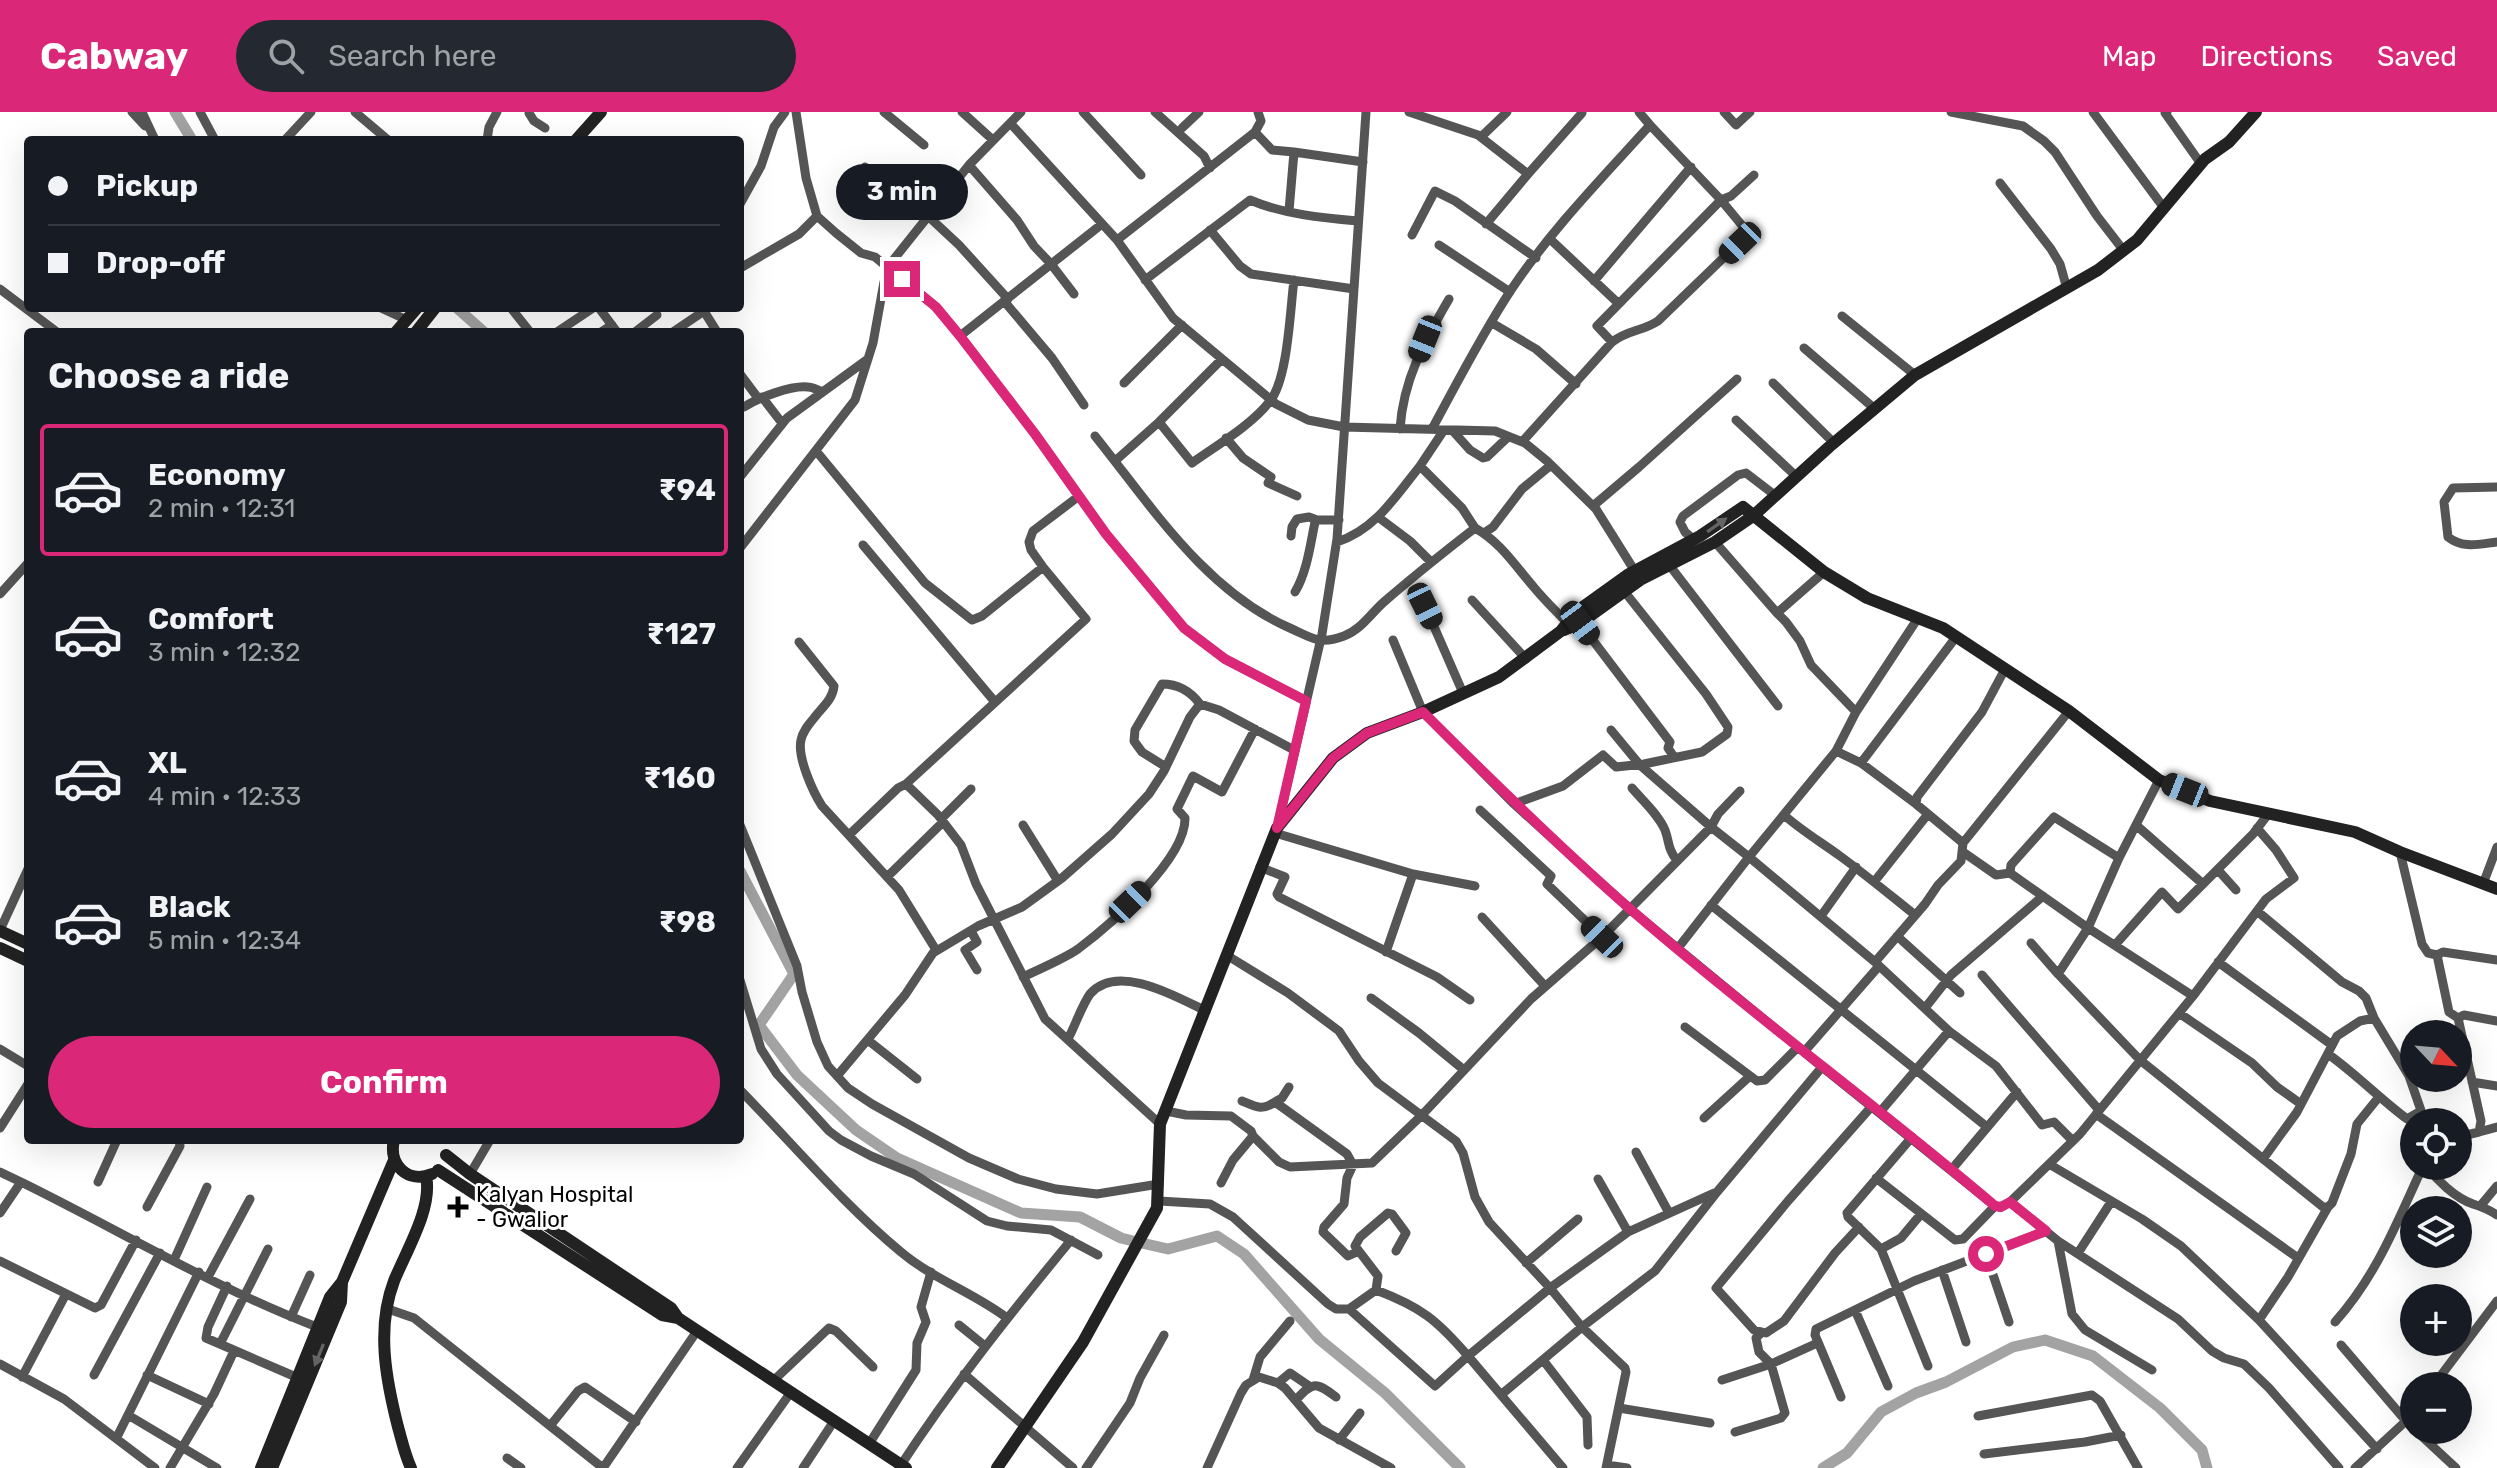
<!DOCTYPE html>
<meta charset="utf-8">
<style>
:root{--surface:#171b24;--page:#242831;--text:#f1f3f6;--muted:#9ea1a6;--line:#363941;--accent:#db2777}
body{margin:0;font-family:Rubik,sans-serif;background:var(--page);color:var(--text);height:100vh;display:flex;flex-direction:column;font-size:30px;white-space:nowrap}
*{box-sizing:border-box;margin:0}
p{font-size:26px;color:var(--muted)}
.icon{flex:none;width:44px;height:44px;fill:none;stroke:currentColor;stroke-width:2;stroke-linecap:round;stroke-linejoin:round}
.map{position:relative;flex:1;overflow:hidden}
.details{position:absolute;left:24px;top:216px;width:720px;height:816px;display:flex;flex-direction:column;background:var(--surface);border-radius:8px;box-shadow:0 8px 32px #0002}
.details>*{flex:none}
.banner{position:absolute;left:24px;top:24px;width:720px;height:176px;border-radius:8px;box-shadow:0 8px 32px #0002;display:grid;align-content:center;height:176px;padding:0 24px;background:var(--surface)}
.needle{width:52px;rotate:116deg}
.buttons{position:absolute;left:2400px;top:908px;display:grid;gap:16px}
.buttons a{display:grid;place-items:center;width:72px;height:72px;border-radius:50%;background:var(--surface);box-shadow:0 8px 32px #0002;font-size:40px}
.end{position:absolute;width:36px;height:36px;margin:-18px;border:10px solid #db2777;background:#fff;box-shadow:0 0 0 4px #fff}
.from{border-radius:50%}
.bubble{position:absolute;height:56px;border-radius:28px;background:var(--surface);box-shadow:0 8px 32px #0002;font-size:26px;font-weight:700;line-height:56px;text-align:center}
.car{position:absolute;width:24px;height:48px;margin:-24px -12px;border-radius:10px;box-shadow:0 0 6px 2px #0007;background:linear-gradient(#222 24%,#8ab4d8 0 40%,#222 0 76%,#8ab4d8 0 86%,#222 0)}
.banner b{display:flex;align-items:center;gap:28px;height:76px;font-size:30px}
.banner b+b{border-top:2px solid var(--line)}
.banner i{width:20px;height:20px;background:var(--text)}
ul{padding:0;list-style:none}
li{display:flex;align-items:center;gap:24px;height:132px;margin:0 16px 12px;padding:0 8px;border:4px solid transparent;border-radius:8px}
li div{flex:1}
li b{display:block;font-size:30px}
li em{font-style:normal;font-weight:700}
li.selected{border-color:var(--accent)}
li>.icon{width:72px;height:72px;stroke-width:1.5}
h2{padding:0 24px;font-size:36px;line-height:96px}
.action{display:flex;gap:16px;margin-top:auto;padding:16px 24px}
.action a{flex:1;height:92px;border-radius:48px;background:var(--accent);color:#fff;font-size:32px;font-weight:700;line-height:92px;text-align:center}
header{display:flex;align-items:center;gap:48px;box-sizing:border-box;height:112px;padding:0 40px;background:var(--accent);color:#fff}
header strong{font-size:38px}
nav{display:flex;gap:44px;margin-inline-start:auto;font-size:28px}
.search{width:560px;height:72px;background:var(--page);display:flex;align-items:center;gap:20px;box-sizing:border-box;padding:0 28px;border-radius:44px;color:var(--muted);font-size:30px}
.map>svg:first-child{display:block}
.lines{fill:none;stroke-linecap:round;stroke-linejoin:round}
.canal{stroke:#a3a3a3;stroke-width:11}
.street{stroke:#555;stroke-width:9}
.secondary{stroke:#222;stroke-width:12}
.oneway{fill:#646464}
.route{stroke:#db2777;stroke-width:10}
.poi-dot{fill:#000;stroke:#fff;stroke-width:3}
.labels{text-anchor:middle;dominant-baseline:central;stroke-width:6;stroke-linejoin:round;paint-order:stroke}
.poi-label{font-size:22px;fill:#000;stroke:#fff;text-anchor:start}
</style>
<header>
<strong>Cabway</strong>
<div class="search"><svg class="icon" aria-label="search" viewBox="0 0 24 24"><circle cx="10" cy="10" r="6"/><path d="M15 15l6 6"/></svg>Search here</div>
<nav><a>Map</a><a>Directions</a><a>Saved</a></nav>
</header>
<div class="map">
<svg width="2497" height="1356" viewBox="0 0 2497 1356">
<rect width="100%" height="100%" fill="#fff"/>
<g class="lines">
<path class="canal" d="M175 0 192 28
M457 196 484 220
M740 759 794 862 759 913 797 963 856 1018 897 1046 1021 1101 1080 1105 1121 1126 1133 1129 1168 1137 1217 1124 1244 1142 1319 1227 1385 1281 1460 1356
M1823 1356 1847 1341 1881 1300 1916 1281 1946 1270 2013 1235 2045 1228 2093 1244 2160 1296 2202 1338 2207 1356"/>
<path class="street" d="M132 0 145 14
M142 0 155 28
M200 0 215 28
M355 0 388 28
M884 0 924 33
M962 0 993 28
M1083 0 1141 63
M1155 0 1204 44 1210 56
M1409 0 1478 23 1528 62 1582 1
M1639 0 1650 13
M1724 0 1736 13 1750 0
M1951 0 2023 14 2044 29 2055 40 2097 104 2124 139
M2093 0 2164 96
M2167 0 2165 1 2201 52
M529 1 534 9 545 16
M1011 12 1117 128 1173 206 1276 292 1308 308 1344 315 1495 319 1525 331 1547 349 1596 397 1636 461
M1182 16 1199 0
M1255 20 1272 38 1294 40
M1481 25 1507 0
M285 28 311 0
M487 28 489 15 497 0
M969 53 1017 108 1034 134 1051 152 1074 182
M865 55 929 105 959 133 1008 187
M2000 71 2051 137 2060 152 2067 177
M740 92 761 54 774 15 785 0
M1289 99 1294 40 1363 50
M817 104 836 121 861 141 875 145 936 195 960 224 1102 112
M1486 112 1528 62
M1210 118 1240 154 1251 162 1354 177
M1412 123 1435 79 1455 89 1536 146
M1550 127 1619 192
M1117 128 1255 20 1261 9 1258 0
M1439 133 1510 180
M742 155 799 122 817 104 806 66 796 0
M1145 168 1250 88C1283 102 1322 106 1358 109
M1594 169 1691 55
M0 177 57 220
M1004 189 1052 246 1084 293
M381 196 407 208
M511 196 530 220
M599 196 617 220
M702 196 717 220
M1842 204 1915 263
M1492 211 1536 237 1576 272
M557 220 593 196
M601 220 612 213
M635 220 657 203
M673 220 704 199
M960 224 1035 322 1106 422 1184 516 1225 547 1306 589
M1612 230C1630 217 1641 220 1658 209L1744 126 1745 117 1721 88 1731 84 1754 63
M1804 236 1875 297
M1222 247 1159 310 1192 351C1216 334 1253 312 1270 289 1288 267 1290 198 1294 168
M740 262 758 286
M1124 271 1182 213
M1773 271 1834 331
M762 285 782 311
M744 295C758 286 791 273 808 275 813 275 817 278 821 279
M1736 308 1797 365
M1400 317C1403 268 1425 228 1449 187
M1432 317C1457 271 1482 222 1511 178 1551 118 1602 66 1650 13L1721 88 1597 214 1612 230 1522 330
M1452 318 1470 338 1483 346 1487 345 1508 325
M1095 324C1152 395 1206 480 1292 517 1314 527 1320 533 1344 524 1362 517 1371 501 1385 489 1414 464 1444 440 1475 416L1462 396 1420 354C1396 384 1375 418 1337 430
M1226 326 1243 346 1271 365 1268 371 1297 384
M817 340 925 471 972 508 982 504 1043 455
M1115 349 1159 310
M1420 354 1444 318
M740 365 787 306 868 247
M2497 375 2453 376 2444 390 2448 425C2463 437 2479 432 2497 430
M1593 394 1639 355 1737 267
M1378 405 1410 429 1431 450
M1475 416C1500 430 1514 452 1532 473 1544 488 1558 501 1571 515
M1484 421 1493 415 1522 377 1551 353
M1291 424 1292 415 1297 407 1309 405 1317 408
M1693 427 1685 420 1680 410 1683 404 1738 363 1746 361 1776 384
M1715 430 1777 501 1824 460
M863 433 995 590
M740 436 855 288 873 231 884 170 894 147 969 53 1021 0
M1670 454 1778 594
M1295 480C1307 460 1310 434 1315 410L1317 408H1339
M0 482 28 451
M1472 488 1526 547
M1425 494 1463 581
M1777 501 1786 510 1800 529 1811 553 1856 600
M1576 506 1670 630 1668 636 1674 645
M1956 525 1861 651 1836 639 1749 745 1875 850 1925 792 1938 773 1961 749 1963 731 2069 599
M1393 528 1423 600 1514 692 1630 797 1822 955 1995 1094 2001 1095 2010 1090 2080 1022 2193 884 2266 787 2294 766 2276 738 2257 716
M799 530 834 574C833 585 826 592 818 601 812 609 803 617 801 628 797 645 813 680 822 694L899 778 936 838
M1611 618 1640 653 1711 715 1718 702 1740 679
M1836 639 1856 600 1918 506
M1861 651 1916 692
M1166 655 1142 640 1134 629 1135 618 1162 572C1178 572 1191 580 1200 592
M2159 668 2119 746 2088 816 2193 884
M906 672 938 703 961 733 976 772 1045 907 1160 1012
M1632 676C1643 689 1658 702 1665 718 1670 732 1667 735 1677 749
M1514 692 1563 674 1603 643 1616 655 1644 652 1702 640 1727 622 1728 615 1706 582 1624 479
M1480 698 1551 764 1547 772 1602 825
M1784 703C1802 719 1821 730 1840 744 1866 763 1890 783 1915 803
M941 707 971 677
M1278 712 1322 522 1337 427 1366 0
M740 713 797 854 802 880 817 930 828 954 848 976 872 992 969 1046 1018 1067 1056 1077 1097 1082 1159 1072
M1023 713 1058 769
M2136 713 2203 772 2253 722 2269 701
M1275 721 1413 762 1475 774
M849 723 898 676 906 672 1086 507 1043 455 1031 438 1029 430 1033 419 1079 384
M1963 731 1916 692 1917 685 1982 600 2005 557
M1963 740 1996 763 2010 761
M2400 740 2422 832 2428 841 2437 843
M2119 746 2054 705 2011 753 2010 761 2088 816 2058 862 2140 948 2323 1095H2328L2332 1091 2351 1042 2357 1012 2378 986
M1260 755 1285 765 1277 782 1279 785 1437 865 1470 888
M2218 758 2236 778
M887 765 943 710
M1874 770 1928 702
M2483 772 2497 735
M1711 793 1987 1015
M2257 799 2342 870 2359 879 2366 886 2374 906
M1821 804 1856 755
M1482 805 1545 874
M0 818 28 757
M971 819 977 830 965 838 977 858
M1897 824 1960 881
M2031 831 2058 862
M2115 833 2162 780 2178 797 2203 772
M1386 840 1413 762
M1228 844 1288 881 1339 919 1359 949 1378 971 1456 1029 1463 1041 1475 1085 1489 1110 1550 1176 1582 1215 1625 1256 1626 1260 1606 1356
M1875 850 1949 919 1996 954 2042 1013 2054 1010 2073 1029
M2218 850 2332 933
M1982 863 2099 998
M1023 865C1041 856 1062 848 1078 837 1110 813 1186 747 1185 706L1177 697 1193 664 1222 680 1255 617
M740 868 761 937 777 962 829 1019 841 1028 871 1044 914 1062 987 1109 1007 1114 1051 1118 1098 1143
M1371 886 1419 921 1464 958
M1925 896 1951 863 2043 784
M2179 901 2252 951 2277 975 2301 992
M2458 906 2449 900 2437 843 2443 840 2497 848
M1685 915 1757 969 1765 968 1798 935
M1068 927C1075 914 1082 893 1090 882 1117 850 1177 885 1206 899
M869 929 917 967
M0 937 28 954
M1804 940 1879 854
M2328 942C2356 962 2379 986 2407 1007L2421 999
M837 964 905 883 933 841 978 814 1022 795 1062 766 1112 722 1149 682 1164 659 1190 605 1200 592 1219 598 1294 638
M2472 970 2497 974
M740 978C793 1032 843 1092 901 1140 933 1167 974 1181 1007 1206
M1242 989C1256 995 1262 999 1275 990L1347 1042 1353 1053 1347 1066 1344 1092 1324 1115 1323 1120 1348 1144 1357 1140
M1275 990 1282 986 1289 975
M1166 999 1186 1003 1231 1004 1251 1019 1253 1024 1233 1048 1221 1071
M1880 1000 1949 919
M2096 1002 2298 1146
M1704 1006 1749 965
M0 1016 28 972
M2479 1020 2497 1015
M1253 1024 1279 1050 1290 1055 1372 1051 1422 1003 1531 887 1602 825 1711 715 1749 745 1678 836
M1912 1025 1847 1101 1848 1105 1881 1137 1928 1254
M2458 1025 2479 1020 2481 1009 2458 906 2464 903 2497 909
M1636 1040 1669 1101
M2263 1047 2297 1000 2337 924 2360 909 2374 906 2409 964 2425 1010
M2049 1052 2142 1107 2181 1134 2259 1208 2377 1337
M2426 1054C2437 1068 2455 1086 2473 1092 2483 1095 2488 1097 2497 1103
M1952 1057 2017 980
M0 1060 21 1070
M470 1062 490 1028
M1876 1066 1955 1128 1963 1127 1995 1094
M1598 1067 1628 1120
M98 1070 117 1028
M1159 1089 1210 1092 1233 1105 1328 1192 1336 1197H1349L1435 1274 1468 1244C1437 1208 1421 1195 1376 1178L1349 1197
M2010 1090 2058 1129 2178 1207 2212 1239 2224 1246 2244 1252 2269 1276 2339 1356
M2482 1092 2497 1074
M147 1095 180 1034 179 1028
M0 1101 21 1070C119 1118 215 1176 317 1215
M1859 1115 1835 1141 1784 1209 1766 1221 1754 1218 1716 1176 1788 1089 1872 994
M2058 1129 2072 1202 2085 1218 2152 1258
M1881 1137 1901 1126 1921 1102
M2078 1141 2111 1090
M1986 1142 2009 1210
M174 1148 207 1075
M0 1149 95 1196 101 1193 136 1128
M1526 1151 1578 1107
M1942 1158 1966 1230
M208 1165 250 1087
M227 1174 208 1215 206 1226 296 1265
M1376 1178 1378 1164 1355 1134 1360 1125 1388 1101 1392 1102 1406 1121 1396 1139
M388 1197 414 1206 603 1356
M1855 1198 1888 1274
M291 1205 310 1163
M2259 1208 2288 1165 2328 1095
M2335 1210C2377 1163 2397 1110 2423 1054
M959 1213 985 1234
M1818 1230 1841 1285
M220 1232 268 1137
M2341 1233 2406 1309 2355 1356
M1543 1248 1587 1305 1588 1333
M0 1252 64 1287 155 1356
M964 1262 1073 1356
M94 1263 160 1141
M147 1263 209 1292
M22 1265 66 1182
M1253 1268 1260 1245 1290 1209
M1722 1268 1771 1252 1813 1233 1818 1230 1815 1223 1816 1217 1914 1169 2046 1119
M773 1269 829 1216 836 1219 873 1255
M1278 1271 1290 1261 1309 1274
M2433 1274 2497 1189
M1502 1282 1582 1215 1655 1159 1717 1080 1822 955
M1296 1288C1313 1269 1316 1270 1336 1285
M1619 1296 1710 1311
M128 1303 217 1356
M1978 1304 2092 1283 2100 1289 2138 1356
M550 1314 578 1279 585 1275 636 1310
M2415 1318 2456 1356
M1735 1320 1781 1306 1785 1301 1771 1252 1759 1240 1756 1226 1760 1222
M117 1325 199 1160
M1339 1328 1360 1301
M869 1332 916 1258 917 1231 926 1210 921 1195 931 1160
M1984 1342 2085 1330 2121 1323
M507 1346 521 1356
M1607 1353 1627 1356
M170 1356 214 1282 234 1239
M603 1356 697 1219
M737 1356 791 1280
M803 1356 834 1309
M899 1356C951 1276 1010 1202 1071 1128
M1086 1356 1130 1291 1140 1266 1164 1223
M1207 1356 1241 1281 1246 1273 1259 1265 1278 1271 1285 1276 1319 1316 1391 1356
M1563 1356 1468 1244 1550 1176 1628 1120 1714 1081"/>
<path class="secondary" d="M576 28 601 0
M396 220 417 196
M416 220 435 196
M1564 518 1580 511 1640 468 1715 430 1753 404 1829 335 1915 263 2098 158 2137 128 2205 47 2229 30 2256 0
M0 819 28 832
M0 836 28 849
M394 1028C388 1053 408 1072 432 1062
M446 1043 470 1062 671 1196 678 1206 906 1356
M438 1058 662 1203 678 1206
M261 1356 330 1185 342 1170 394 1048
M272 1356 341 1190 342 1170
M411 1356C405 1343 402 1329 398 1315 386 1268 376 1216 394 1169 406 1139 433 1096 426 1064
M997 1356 1083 1230 1157 1096 1160 1012 1277 716 1333 646 1367 621 1423 600 1499 565 1561 519 1576 500 1629 462 1700 424 1743 395 1824 460 1867 486 1943 516 2069 599 2159 668 2210 689 2355 720 2400 740 2497 777"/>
</g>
<defs><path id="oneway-solid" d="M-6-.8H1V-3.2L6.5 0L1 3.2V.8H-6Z" transform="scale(2)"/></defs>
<g class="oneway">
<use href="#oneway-solid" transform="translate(1717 413) rotate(-35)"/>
<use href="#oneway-solid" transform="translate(319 1243) rotate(112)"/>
</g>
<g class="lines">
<path class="route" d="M902 167 936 195 960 224 1035 322 1106 422 1184 516 1225 547 1306 589 1277 716 1333 646 1367 621 1423 600C1490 667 1557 733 1629 796 1747 899 1875 992 1995 1094L2001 1095 2010 1090 2046 1119 1986 1142"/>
</g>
<path class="poi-dot" d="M454 1083h8v8h8v8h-8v8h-8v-8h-8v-8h8z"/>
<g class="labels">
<g class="poi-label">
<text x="476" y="1082">Kalyan Hospital<tspan x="476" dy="25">- Gwalior</tspan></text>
</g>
</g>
</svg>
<div class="buttons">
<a><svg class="needle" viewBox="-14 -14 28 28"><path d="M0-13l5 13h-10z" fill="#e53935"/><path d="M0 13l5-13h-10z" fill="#9ea1a6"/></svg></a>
<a><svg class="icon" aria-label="locate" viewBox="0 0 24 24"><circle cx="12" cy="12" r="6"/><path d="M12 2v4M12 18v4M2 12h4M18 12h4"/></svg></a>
<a><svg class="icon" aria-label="layers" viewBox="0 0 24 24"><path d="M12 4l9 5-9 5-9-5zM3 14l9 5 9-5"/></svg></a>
<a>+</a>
<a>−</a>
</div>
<i class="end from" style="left:1986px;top:1142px"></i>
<i class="end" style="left:902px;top:167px"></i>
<div class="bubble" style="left:836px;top:52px;width:132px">3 min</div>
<i class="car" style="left:1740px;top:131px;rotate:226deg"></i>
<i class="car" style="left:1425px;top:227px;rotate:202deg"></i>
<i class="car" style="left:1425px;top:494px;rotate:154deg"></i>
<i class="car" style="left:1580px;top:511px;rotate:143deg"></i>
<i class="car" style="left:2185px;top:678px;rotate:292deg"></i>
<i class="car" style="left:1130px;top:790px;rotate:46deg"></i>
<i class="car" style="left:1602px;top:825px;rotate:314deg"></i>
<div class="banner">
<b><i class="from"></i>Pickup</b>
<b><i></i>Drop-off</b>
</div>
<section class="details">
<h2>Choose a ride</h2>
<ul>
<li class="selected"><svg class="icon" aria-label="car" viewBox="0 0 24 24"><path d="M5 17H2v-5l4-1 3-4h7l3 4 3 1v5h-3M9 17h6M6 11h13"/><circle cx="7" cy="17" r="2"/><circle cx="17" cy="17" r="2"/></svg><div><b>Economy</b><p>2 min · 12:31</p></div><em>₹94</em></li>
<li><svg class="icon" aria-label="car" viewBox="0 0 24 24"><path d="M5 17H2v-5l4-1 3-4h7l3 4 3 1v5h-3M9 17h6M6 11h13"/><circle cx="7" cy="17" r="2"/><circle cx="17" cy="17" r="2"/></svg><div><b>Comfort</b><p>3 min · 12:32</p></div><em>₹127</em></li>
<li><svg class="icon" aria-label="car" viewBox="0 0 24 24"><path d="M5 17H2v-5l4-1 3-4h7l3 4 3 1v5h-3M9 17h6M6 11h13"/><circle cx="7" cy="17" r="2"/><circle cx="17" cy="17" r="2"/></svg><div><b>XL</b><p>4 min · 12:33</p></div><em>₹160</em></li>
<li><svg class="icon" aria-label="car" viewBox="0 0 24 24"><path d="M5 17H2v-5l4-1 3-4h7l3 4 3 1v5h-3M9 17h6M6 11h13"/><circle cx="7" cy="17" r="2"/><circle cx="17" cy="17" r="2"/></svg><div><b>Black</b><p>5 min · 12:34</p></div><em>₹98</em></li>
</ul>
<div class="action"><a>Confirm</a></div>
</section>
</div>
